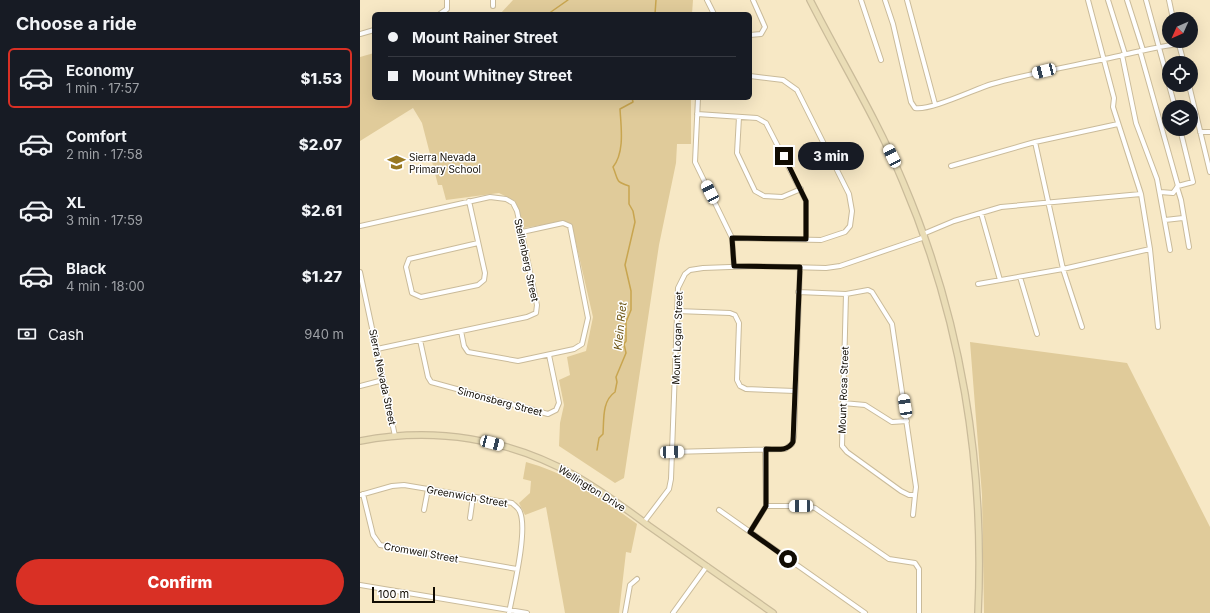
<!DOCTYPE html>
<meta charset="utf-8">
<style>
:root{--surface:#171b24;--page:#242831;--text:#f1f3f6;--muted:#9ea1a6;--line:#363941;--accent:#d93025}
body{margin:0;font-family:Inter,sans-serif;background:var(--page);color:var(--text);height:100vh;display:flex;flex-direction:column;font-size:15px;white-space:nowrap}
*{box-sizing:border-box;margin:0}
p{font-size:13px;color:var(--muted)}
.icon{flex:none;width:22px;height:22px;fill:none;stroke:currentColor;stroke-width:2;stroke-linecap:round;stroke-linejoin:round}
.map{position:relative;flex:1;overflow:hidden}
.panel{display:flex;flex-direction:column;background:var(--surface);width:360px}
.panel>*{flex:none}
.banner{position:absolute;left:12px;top:12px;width:380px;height:88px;border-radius:6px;box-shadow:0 4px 16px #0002;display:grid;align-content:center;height:88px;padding:0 16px;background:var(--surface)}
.needle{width:26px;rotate:225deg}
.buttons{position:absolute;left:802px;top:12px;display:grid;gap:8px}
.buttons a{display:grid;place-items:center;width:36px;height:36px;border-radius:50%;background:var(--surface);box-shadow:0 4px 16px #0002;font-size:20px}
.scale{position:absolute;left:12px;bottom:10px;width:63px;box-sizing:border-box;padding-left:4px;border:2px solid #110c03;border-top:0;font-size:11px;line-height:14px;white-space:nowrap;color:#110c03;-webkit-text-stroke:3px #fff;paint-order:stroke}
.end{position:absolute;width:18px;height:18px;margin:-9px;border:5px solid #110c03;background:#fff;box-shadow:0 0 0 2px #fff}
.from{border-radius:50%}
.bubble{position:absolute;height:28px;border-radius:14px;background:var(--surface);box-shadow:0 4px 16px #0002;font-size:13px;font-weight:800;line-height:28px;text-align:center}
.car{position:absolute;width:12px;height:24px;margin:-12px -6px;border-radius:5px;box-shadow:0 0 3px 1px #0007;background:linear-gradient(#fff 24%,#345 0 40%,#fff 0 76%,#345 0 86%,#fff 0)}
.banner b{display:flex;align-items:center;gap:14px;height:38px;font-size:15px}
.banner b+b{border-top:1px solid var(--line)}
.banner i{width:10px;height:10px;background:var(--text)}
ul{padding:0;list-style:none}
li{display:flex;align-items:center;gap:12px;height:60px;margin:0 8px 6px;padding:0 8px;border:2px solid transparent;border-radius:6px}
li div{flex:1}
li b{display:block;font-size:15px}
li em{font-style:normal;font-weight:800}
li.active{border-color:var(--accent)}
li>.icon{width:36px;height:36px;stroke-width:1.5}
h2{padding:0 16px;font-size:18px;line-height:48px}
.pay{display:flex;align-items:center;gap:10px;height:44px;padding:0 16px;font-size:15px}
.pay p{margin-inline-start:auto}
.action{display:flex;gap:8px;margin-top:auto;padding:8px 16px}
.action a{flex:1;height:46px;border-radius:24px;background:var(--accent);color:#fff;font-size:16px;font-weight:800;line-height:46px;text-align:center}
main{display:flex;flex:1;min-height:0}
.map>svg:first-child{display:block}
.green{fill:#e0cb9a}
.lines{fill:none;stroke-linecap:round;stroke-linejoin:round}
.stream{stroke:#c8a54f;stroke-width:1.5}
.street-casing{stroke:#cabb9a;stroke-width:6}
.secondary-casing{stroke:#cabb9a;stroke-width:8}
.street{stroke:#fff;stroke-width:4}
.secondary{stroke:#eaddb6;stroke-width:5.5}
.route{stroke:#110c03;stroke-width:5}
.labels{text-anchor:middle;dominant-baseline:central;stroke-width:3;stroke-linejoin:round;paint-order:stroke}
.poi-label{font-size:10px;fill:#110c03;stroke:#fff;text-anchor:start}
.street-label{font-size:10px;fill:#110c03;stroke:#fff}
.water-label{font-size:11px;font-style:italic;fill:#6c5413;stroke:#fff}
</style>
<main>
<section class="panel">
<h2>Choose a ride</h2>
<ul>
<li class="active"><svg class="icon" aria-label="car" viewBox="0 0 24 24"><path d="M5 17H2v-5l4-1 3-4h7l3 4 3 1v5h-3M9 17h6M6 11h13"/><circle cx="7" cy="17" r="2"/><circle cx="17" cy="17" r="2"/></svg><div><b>Economy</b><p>1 min · 17:57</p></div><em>$1.53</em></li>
<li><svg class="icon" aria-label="car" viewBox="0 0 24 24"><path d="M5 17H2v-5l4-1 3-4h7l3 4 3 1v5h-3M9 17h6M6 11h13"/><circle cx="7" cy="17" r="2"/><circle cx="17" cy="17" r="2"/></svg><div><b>Comfort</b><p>2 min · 17:58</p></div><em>$2.07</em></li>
<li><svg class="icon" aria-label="car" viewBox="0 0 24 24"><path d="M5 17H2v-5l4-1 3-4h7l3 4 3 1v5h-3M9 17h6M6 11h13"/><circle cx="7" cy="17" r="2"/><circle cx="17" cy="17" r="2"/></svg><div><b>XL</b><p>3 min · 17:59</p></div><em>$2.61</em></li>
<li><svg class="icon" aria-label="car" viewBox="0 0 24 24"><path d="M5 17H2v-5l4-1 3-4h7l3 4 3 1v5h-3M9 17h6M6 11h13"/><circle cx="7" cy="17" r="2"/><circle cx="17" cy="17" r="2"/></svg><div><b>Black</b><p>4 min · 18:00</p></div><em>$1.27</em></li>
</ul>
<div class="pay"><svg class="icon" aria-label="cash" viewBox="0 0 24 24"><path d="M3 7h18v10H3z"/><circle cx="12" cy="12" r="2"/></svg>Cash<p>940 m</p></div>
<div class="action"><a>Confirm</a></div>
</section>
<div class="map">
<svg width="850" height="613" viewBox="0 0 850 613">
<rect width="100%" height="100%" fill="#f7e8c5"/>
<path class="green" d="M153 0H333L332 14H140Z
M14 53V98H331V144H317L316 163 299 245 264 478 255 483 199 446 200 423 204 405 199 380 210 375 207 357 226 351 233 317 212 226 205 221 164 228 155 201 139 193 86 200 82 185H78L62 123 53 108 0 141V57Z
M610 342 767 363 850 527V613H624L622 495Z
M166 462C210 474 241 498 277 524L271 553 266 552 259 613H205L186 507 165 515 159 503 170 493 171 481 163 479Z"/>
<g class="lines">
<path class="stream" d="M188 14 208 0
M295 14 296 0
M237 450 239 438 243 434C244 419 242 401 255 392L257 382 256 377 266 353 264 344 266 341V322L271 310V291L265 265 275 222 273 211 269 204V186C255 181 259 182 253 167 265 152 261 127 260 109L273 102 272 98"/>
<defs>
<path id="street" d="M133 0V6
M347 0 354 14
M501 0 521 60
M525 0 533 24 551 102 555 108C570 111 615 89 632 84 675 72 719 65 763 55 782 51 800 46 819 44
M547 0 575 104
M728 0 754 98 753 107 781 194 790 249 798 327
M748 0 765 54
M767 0 783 50
M786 0 809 84
M809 0 813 19
M80 14 87 9V0
M0 34 14 30
M390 35 401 34 405 27 393 0
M818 41 824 63
M780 51 818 186
M762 55 776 123 797 179 810 250
M809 85 815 107
M829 85 850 172
M338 98 335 162 372 238
M337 114 397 118 406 123 446 201V239
M379 117 377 153 395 191 404 196 422 197 441 189
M840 132H850
M675 142 703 269 722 327
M591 166 675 142 758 124
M817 187 821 200 829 247
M800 192 813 193 818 186 833 182 820 129
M109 201 125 273 124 280 118 285 61 297 52 293 46 267 49 259 118 243
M621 213 640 280
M805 220 823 218
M0 226 130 197 146 199 153 203 157 211 177 305 176 313 167 317 17 349
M563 234 594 221 641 207 781 194
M374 266 372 238 461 240 485 232 490 226 492 211 489 194 437 90 423 80 390 76
M0 272 35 436
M660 277 677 334
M618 284 703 269 790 249
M438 292 486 294 508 290 512 292 532 324 556 487 555 495H549L541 491 487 452 482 446 486 294
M317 311 370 313 375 315 379 323 377 380 380 386 386 389 435 391
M101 331 104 346 108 352 158 361 214 349 222 344 228 318 210 226 203 223 162 232
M60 340 68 377 71 382 188 414 196 410 199 403 189 355
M0 386 23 380
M483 403 505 405 532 422 547 421
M312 452 425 449 432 444 434 437 440 267
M3 494 13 535 20 545 157 569
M0 495 32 486 44 485 152 503C155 506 159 508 160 512 168 531 153 591 149 613
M406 506H446L455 508 529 559 555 563 559 569V613
M64 510 68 489
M359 510 505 613
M553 515 555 495
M110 518 113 497
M284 522 309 489 311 479 318 288 325 274 330 270 343 268 397 266 466 268 480 266 565 237
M390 532 406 506 405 449
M0 585 167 613
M265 613 270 585 277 579
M313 613 347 566"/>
<path id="secondary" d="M450 0C481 61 517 119 543 182 601 318 625 465 618 613
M0 441C74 427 148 438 214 475 240 490 265 508 289 526 331 555 372 584 413 613"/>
</defs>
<use href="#street" class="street-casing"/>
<use href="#secondary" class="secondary-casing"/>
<use href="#street" class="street"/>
<use href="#secondary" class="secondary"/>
</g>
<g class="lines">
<path class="route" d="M424 156 446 201V239L372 238 374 266 440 267 433 442C427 452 416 449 406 449V506L390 532 428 559"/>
</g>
<defs>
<symbol id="school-bare" viewBox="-9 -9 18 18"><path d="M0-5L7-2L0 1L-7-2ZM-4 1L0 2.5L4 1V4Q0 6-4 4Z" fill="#987821" stroke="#fff" stroke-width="2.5" paint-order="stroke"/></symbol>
</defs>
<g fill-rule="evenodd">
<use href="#school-bare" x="24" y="150" width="25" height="25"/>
</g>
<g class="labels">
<g class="poi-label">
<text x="49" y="157">Sierra Nevada<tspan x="49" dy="12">Primary School</tspan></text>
</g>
<g class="street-label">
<text transform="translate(167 260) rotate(78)">Stellenberg Street</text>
<text transform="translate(317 338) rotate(-88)">Mount Logan Street</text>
<text transform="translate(23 377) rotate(78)">Sierra Nevada Street</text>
<text transform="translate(483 390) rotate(-88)">Mount Rosa Street</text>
<text transform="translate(140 401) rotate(15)">Simonsberg Street</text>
<text transform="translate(232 488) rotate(32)">Wellington Drive</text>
<text transform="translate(107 496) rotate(10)">Greenwich Street</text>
<text transform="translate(61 552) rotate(10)">Cromwell Street</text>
</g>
<g class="water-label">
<text transform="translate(260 326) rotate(-84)">Klein Riet</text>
</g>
</g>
</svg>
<div class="buttons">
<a><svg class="needle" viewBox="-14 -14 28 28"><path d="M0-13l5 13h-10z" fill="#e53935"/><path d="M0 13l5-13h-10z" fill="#9ea1a6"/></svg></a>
<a><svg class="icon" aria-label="locate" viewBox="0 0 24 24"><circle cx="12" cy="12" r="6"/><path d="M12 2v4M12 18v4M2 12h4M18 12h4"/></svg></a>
<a><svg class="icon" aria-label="layers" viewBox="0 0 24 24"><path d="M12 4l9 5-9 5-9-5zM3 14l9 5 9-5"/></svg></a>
</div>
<div class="scale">100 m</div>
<i class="end from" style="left:428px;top:559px"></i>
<i class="end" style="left:424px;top:156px"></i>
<div class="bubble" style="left:438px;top:142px;width:66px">3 min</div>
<i class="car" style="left:684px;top:71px;rotate:256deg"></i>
<i class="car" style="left:532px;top:156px;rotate:334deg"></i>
<i class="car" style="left:350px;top:192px;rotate:333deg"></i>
<i class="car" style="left:545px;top:406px;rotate:351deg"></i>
<i class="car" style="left:132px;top:443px;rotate:105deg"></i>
<i class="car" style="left:312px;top:452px;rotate:88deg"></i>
<i class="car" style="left:441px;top:506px;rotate:269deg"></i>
<div class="banner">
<b><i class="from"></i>Mount Rainer Street</b>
<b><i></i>Mount Whitney Street</b>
</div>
</div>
</main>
